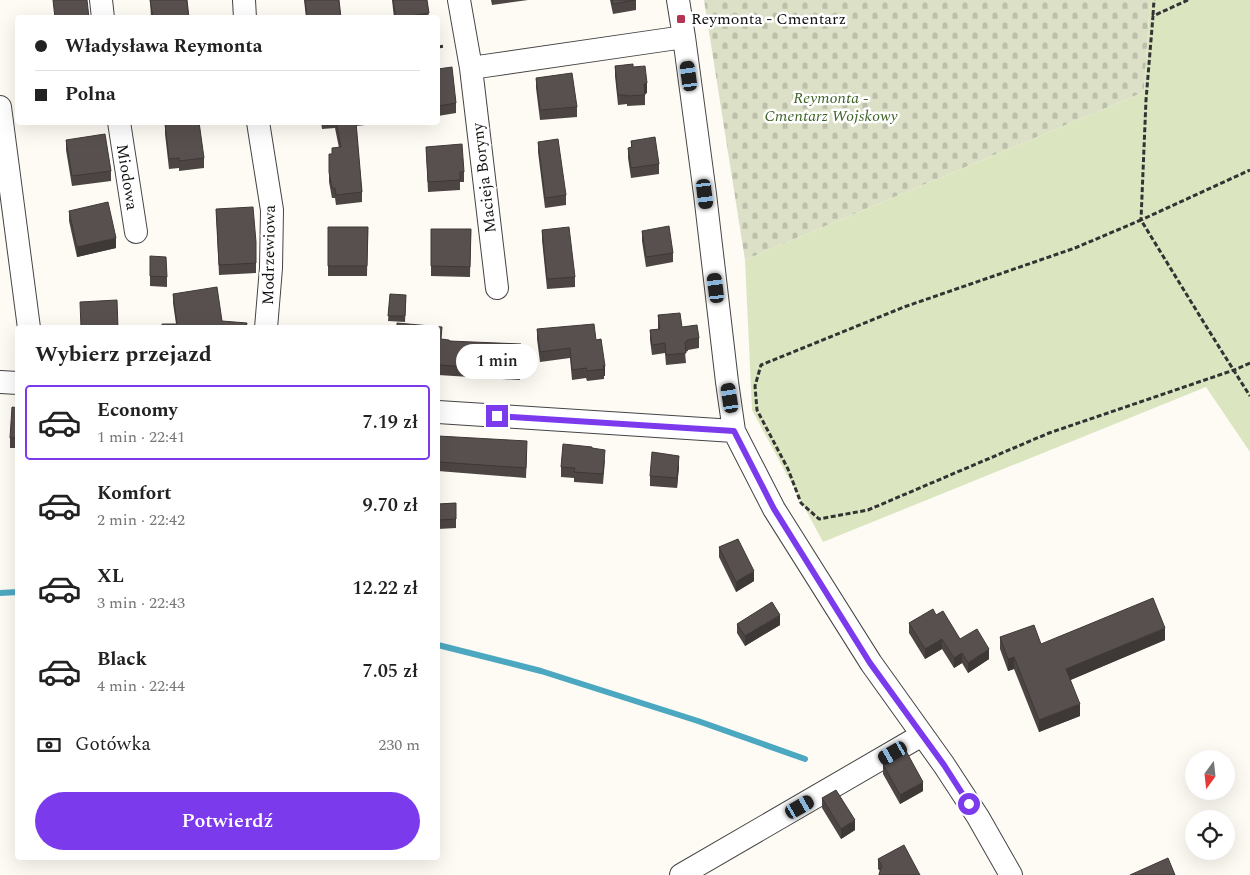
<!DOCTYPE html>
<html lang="pl">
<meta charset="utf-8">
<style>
:root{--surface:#fff;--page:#f2f2f2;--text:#222;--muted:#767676;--line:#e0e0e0;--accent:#7c3aed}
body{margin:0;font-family:Spectral,serif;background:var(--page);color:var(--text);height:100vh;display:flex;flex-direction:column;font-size:19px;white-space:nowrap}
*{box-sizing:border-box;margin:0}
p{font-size:16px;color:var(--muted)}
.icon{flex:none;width:28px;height:28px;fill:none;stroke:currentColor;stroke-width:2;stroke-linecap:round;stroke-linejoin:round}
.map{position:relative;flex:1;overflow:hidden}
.side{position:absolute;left:15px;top:325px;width:425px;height:535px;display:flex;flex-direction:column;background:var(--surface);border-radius:5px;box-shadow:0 5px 20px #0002}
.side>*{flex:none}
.guide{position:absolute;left:15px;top:15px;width:425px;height:110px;border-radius:5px;box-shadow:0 5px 20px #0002;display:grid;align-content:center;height:110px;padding:0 20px;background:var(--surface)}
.needle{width:32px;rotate:195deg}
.tools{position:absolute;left:1185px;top:750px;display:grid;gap:10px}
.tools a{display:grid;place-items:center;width:50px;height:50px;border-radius:50%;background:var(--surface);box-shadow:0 5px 20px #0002;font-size:25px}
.end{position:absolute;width:22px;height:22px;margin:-11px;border:6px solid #7c3aed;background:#fff;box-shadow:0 0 0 2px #fff}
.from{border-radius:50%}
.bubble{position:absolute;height:35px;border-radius:18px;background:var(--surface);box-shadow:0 5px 20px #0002;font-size:16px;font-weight:600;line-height:35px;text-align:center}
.car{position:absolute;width:15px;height:30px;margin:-15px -8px;border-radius:6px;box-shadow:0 0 4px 1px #0007;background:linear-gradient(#222 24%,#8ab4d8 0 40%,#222 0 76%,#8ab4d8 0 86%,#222 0)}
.guide b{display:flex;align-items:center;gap:18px;height:48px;font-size:19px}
.guide b+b{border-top:1px solid var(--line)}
.guide i{width:12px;height:12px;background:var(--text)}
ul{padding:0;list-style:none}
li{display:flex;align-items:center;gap:15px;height:75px;margin:0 10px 8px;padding:0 10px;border:2px solid transparent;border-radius:5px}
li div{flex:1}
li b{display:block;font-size:19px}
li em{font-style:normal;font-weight:600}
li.active{border-color:var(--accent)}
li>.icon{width:45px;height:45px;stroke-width:1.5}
h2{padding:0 20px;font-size:22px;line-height:60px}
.pay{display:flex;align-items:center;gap:12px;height:55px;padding:0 20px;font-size:19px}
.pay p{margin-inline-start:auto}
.button{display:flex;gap:10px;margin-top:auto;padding:10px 20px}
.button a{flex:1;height:58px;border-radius:30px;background:var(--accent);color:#fff;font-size:20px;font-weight:600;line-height:58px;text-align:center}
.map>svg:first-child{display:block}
.cemetery{fill:url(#cemetery-stones)}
.park{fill:#dbe6c1}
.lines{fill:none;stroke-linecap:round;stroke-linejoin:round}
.stream{stroke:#4ca8c1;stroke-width:6}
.street-casing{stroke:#444;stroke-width:24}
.path{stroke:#333;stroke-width:3;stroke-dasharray:5 2.5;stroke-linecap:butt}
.street{stroke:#fff;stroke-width:22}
.wall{fill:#4c4543}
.shaded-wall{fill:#3e3837}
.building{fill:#58504e;stroke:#3e3837}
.route{stroke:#7c3aed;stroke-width:6}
.poi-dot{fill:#b43552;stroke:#fff;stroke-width:2}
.labels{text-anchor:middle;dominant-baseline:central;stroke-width:5;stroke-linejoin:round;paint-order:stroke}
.poi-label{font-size:16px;fill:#111;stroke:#fff;text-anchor:start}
.park-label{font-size:16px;font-style:italic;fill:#3e6326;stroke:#fff}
.street-label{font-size:16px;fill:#111;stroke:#fff}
</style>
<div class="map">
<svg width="1250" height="875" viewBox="0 0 1250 875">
<defs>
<pattern id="cemetery-stones" width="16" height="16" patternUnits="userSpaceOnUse" patternTransform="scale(1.25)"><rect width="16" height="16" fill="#dce0c6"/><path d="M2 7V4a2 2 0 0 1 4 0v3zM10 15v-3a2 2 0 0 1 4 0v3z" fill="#bcbfa9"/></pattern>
</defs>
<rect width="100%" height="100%" fill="#fefbf5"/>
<path class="cemetery" d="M704 0H1150L1144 92 745 260Z"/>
<path class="park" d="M1150 0H1250V452L1206 387 823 542 752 410 745 260 1144 92Z"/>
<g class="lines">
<path class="stream" d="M0 593 18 592
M438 645 541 671 698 721 805 759"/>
<defs>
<path id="street" d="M101 0 103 18
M244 0 245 18
M459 0 471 68 497 288
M678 0 684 37 705 194 727 382 734 431 774 509 871 663 944 765 978 817 1011 875
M471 68 684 37
M0 107 29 328
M119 122 136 232
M258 122 272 210 271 268 266 328
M0 382 18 383
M438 412 734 431
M681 875 922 735"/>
</defs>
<use href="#street" class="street-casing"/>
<path class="path" d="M1188 0 1153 16 1146 100 1141 220 1250 170
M1153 15 1154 0
M438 47 445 46
M1250 363 1234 370 1049 433 868 510 819 519 801 503 788 469 757 410 755 386 761 365 904 307 1075 248 1141 220C1177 279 1213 338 1250 396"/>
<use href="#street" class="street"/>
</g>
<path class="wall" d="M150 0H187L189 18H151Z
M304 0H339L341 18H306Z
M392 0H427L429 18H394Z
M491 0H528L492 5Z
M610 0H636V10L613 14Z
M615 66 633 67 647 93 645 94V105L627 106V104L618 105 615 76Z
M438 69 456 103V113L438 116Z
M536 78 577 107V117L540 120 536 88Z
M321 122H365V125L356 126 362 192V202L336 205 335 198H332L329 182V154H332L339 148 335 128 322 129Z
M165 124 204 158V168L179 171V168L169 169 165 134Z
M66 140 111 171V181L72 186 66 150Z
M631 141 659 164V174L631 178 628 158V148L631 147Z
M538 142 566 195V205L545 208 538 152Z
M426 147 464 172V182H460V190L428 192Z
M216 209 256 242V273L219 275Z
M69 211 116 248 77 257 69 221Z
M328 227H368L367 276H328Z
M431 229H471L470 277 431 276Z
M542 230 575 277V287L547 289 542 240Z
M642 231 673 253V262L646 267 642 241Z
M150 256 167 277V287L150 286Z
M173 294 222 321 176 324 173 303Z
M390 294 406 300 405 322 388 321Z
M658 315 682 327 699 338V348L688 350V351L685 352 686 363 666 365 665 353 652 355 650 340V330L658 329Z
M438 328 441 339 521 354 520 380 438 375Z
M537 329 596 340 601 339 605 376H604V379L587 381 586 378 572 380 570 358 540 362 537 339Z
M18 408V448H10V438Z
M438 436 527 451 526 478 438 471Z
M592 448 605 460 603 484 574 482V478L561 477V467Z
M679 466 677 488 650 486V476Z
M456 503V528L438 529V504Z
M719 547 754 581 736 592 719 557Z
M936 615 960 639 989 659 968 673 962 663 954 668 942 649 925 659 909 633V623Z
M737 624 780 625 745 646 737 633Z
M1000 637 1041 644 1165 640 1070 680 1080 716 1039 732 1014 669 1008 671 1000 649Z
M883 764 923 791 900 804 883 774Z
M822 798 855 830 841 839 822 808Z
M878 859 920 875H879L880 871 878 869Z"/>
<path class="shaded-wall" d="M647 83V93L644 94V84Z
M116 238V248L77 257V247Z
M603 366H605V376H604Z
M679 456V466L677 488V478Z
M754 571V581L736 592V582Z
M780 615V625L745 646V636Z
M1165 628V640L1066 682V669Z
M942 639V649L925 659V649Z
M989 649V659L968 673V663Z
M962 653V663L954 668V658Z
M1014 657V669L1008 671V659Z
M1080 704V716L1039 732V720Z
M923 782V791L900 804V795Z
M855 820V830L841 839V829Z"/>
<path class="building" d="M53 0H87L89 18H55Z
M150 0H187L189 18H153Z
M305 0H339L341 18H307Z
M393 0H427L429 13 396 18Z
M612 0H635L613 4Z
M633 64V67L645 66 647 83 644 84 645 95 627 96V95H618L615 66Z
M452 67 456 103 438 106V69Z
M572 73 577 107 540 110 536 78Z
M173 122H199L204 158 179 161V158L169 159 165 124Z
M336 122H356L362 192 336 195 335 188H332L329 172V154H332V148L341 147Z
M105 134 111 171 72 176 66 140Z
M655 137 659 164 631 168 628 148 632 147 631 141Z
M558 139 566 195 545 198 538 142Z
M462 144 464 172H460V180L428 182 426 147Z
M108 202 116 238 77 247 69 211Z
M253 207 256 242V263L219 265 216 209Z
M669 226 673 253 646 257 642 231Z
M328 227H368L367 266H328Z
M569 227 575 277 547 279 542 230Z
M431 229H471L470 267 431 266Z
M150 256 166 257 167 277 150 276Z
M217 287 222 321 247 323 246 328H162V324H177L173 294Z
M390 294 406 295 405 316H388Z
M117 300 118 328H81L80 302Z
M680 313 682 327 697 325 699 338 687 340 688 341 685 342 686 353 666 355 665 343 652 345 650 330 660 329 658 315Z
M397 323 442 327 441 339 449 340V341L521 344 520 370 438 365V328H397Z
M594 324 596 340 601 339 605 366H603L604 369 587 371 586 368 572 370 570 348 540 352 537 329Z
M12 407 18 408V438H10Z
M438 436 527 441 526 468 438 462Z
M563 444 592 447V448L605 450 603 474 574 472 575 468 561 467Z
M652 452 679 456 677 478 650 476Z
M456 503V519L438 520V504Z
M738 539 754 571 736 582 719 547Z
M1153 598 1165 628 1066 669 1080 704 1039 720 1014 657 1008 659 1000 637 1034 625 1041 644Z
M772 602 780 615 745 636 737 624Z
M933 609 936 615 943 611 960 639 977 629 989 649 968 663 962 653 954 658 942 639 925 649 909 623Z
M906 751 923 782 900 795 883 764Z
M836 790 855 820 841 829 822 798Z
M904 845 920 875H879V874L882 866 878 859Z
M1168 858 1175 875H1130Z"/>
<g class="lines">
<path class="route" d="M497 416 734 431 774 509 870 663 944 765 969 804"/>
</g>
<rect class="poi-dot" x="676" y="14" width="10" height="10" rx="2.5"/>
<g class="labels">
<g class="poi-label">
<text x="691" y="19">Reymonta - Cmentarz</text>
</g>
<g class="park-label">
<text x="831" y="98">Reymonta -<tspan x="831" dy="18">Cmentarz Wojskowy</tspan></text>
</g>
<g class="street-label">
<text transform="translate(127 177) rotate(81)">Miodowa</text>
<text transform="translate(484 178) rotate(-97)">Macieja Boryny</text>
<text transform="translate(269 255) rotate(-89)">Modrzewiowa</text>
</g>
</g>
</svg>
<div class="tools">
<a><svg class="needle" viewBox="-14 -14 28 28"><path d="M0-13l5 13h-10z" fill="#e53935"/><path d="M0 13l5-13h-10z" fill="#767676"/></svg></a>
<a><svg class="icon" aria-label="locate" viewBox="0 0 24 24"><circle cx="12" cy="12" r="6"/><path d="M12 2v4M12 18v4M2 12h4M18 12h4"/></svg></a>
</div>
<i class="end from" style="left:969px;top:804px"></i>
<i class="end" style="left:497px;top:416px"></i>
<div class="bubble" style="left:456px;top:344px;width:82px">1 min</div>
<i class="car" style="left:689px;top:76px;rotate:352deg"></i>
<i class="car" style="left:705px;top:194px;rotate:173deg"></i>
<i class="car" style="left:716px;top:288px;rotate:353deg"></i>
<i class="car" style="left:730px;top:398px;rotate:351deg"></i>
<i class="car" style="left:893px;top:753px;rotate:240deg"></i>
<i class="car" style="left:800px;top:807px;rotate:60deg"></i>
<div class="guide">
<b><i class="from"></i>Władysława Reymonta</b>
<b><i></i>Polna</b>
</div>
<section class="side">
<h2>Wybierz przejazd</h2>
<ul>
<li class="active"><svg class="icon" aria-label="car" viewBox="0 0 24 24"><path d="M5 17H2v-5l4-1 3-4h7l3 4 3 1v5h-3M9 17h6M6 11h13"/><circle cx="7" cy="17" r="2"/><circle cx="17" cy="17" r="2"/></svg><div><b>Economy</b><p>1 min · 22:41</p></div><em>7.19 zł</em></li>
<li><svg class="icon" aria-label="car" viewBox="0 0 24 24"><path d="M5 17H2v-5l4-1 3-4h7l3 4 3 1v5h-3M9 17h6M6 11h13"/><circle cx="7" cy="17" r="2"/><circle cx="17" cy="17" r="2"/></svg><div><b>Komfort</b><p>2 min · 22:42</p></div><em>9.70 zł</em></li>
<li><svg class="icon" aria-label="car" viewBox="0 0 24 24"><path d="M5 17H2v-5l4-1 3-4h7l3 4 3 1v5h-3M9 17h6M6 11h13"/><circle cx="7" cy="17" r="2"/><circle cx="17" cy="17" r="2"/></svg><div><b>XL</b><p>3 min · 22:43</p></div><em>12.22 zł</em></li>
<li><svg class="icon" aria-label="car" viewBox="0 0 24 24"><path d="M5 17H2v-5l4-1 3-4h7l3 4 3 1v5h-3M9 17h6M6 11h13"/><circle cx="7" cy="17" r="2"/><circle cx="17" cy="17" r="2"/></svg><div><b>Black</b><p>4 min · 22:44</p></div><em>7.05 zł</em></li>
</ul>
<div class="pay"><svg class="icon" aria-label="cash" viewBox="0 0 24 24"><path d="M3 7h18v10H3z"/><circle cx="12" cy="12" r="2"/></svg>Gotówka<p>230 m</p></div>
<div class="button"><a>Potwierdź</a></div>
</section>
</div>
